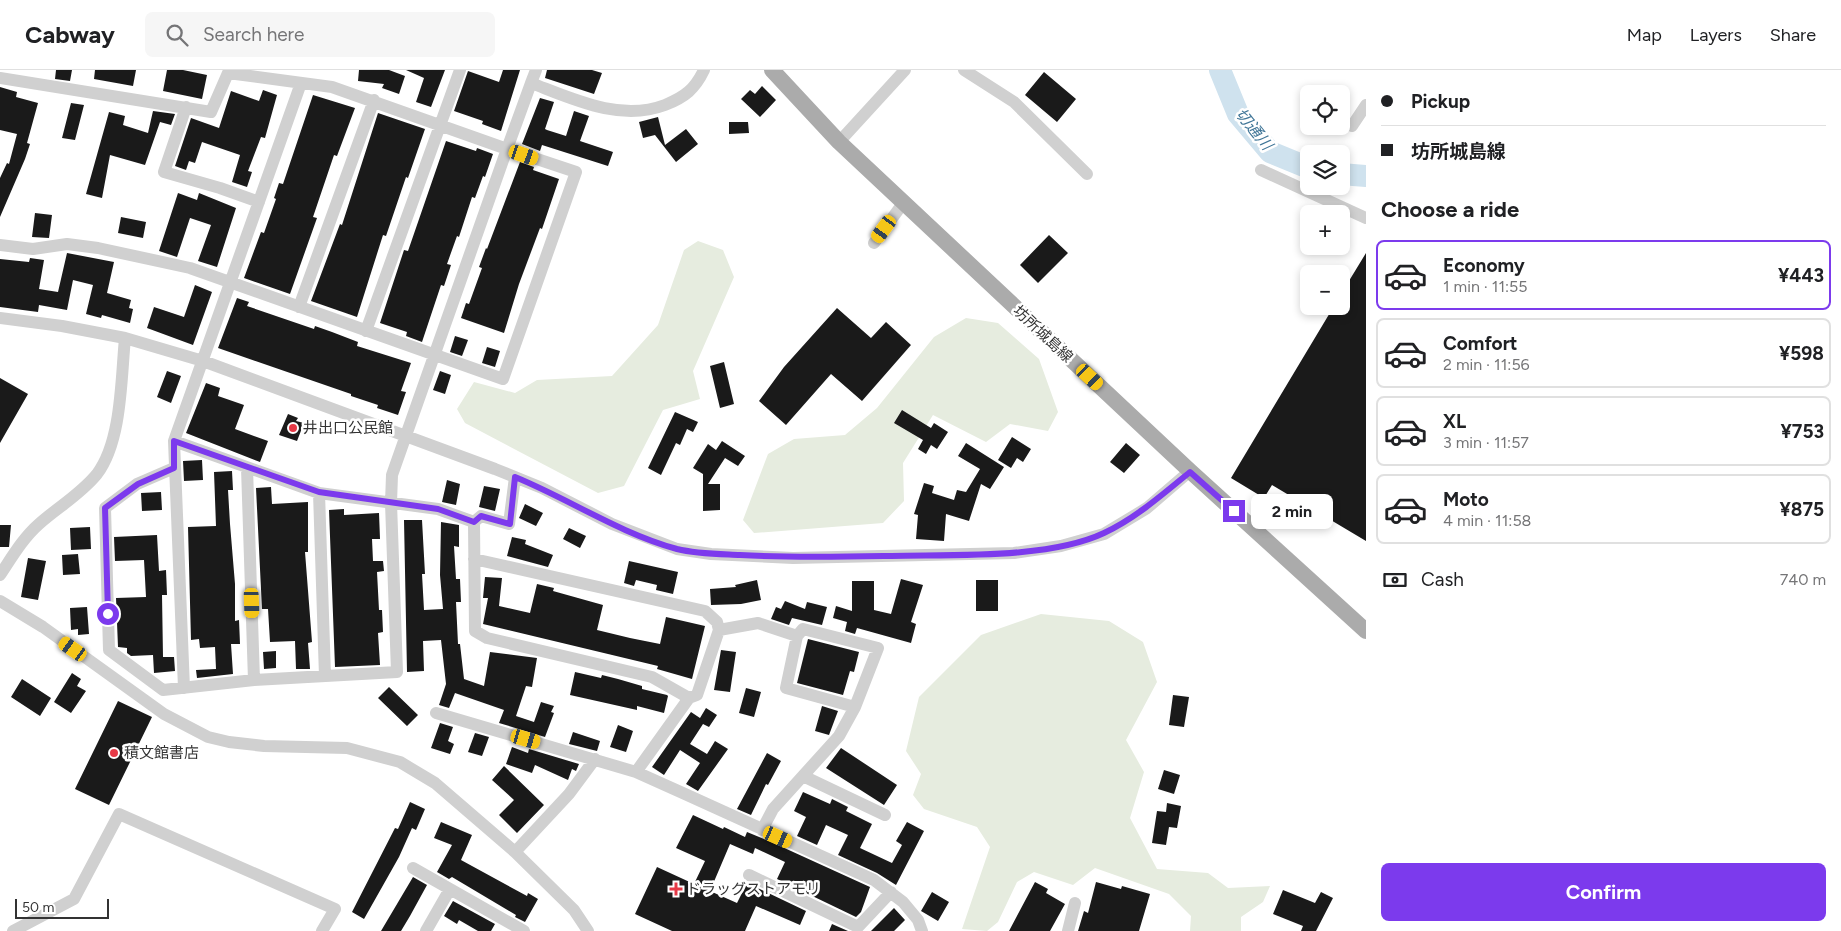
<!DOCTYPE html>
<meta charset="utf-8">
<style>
:root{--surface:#fff;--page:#f6f6f6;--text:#202124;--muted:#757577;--line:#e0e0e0;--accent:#7c3aed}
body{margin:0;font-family:Figtree,"Noto Sans JP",sans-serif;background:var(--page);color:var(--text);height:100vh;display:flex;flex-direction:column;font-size:19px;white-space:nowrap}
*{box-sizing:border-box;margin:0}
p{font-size:16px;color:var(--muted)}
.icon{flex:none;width:28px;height:28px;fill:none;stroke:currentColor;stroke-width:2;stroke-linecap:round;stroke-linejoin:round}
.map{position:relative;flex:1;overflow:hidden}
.drawer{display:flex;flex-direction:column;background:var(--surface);width:475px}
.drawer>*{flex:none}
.hud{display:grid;align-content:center;height:110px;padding:0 15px;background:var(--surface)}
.tools{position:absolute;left:1300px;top:15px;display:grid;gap:10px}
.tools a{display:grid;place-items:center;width:50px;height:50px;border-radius:8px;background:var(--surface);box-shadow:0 2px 8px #0003;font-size:25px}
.scale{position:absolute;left:15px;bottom:12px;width:94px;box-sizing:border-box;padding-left:5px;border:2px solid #333;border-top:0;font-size:14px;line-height:18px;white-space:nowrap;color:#333;-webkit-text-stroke:4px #fff;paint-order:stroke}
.end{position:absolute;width:22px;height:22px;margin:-11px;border:6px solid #7c3aed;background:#fff;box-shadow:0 0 0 2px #fff}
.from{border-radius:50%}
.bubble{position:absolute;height:35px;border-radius:8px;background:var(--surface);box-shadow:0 2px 8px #0003;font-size:16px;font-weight:700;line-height:35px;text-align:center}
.car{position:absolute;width:15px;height:30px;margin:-15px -8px;border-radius:6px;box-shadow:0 0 4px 1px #0007;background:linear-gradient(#f5c518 24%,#345 0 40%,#f5c518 0 76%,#345 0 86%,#f5c518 0)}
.hud b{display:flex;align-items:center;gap:18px;height:48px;font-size:19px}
.hud b+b{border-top:1px solid var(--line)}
.hud i{width:12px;height:12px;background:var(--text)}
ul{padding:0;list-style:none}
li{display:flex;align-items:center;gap:15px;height:70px;margin:0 10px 8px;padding:0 5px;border:2px solid var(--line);border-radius:8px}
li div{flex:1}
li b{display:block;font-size:19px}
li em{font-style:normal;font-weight:700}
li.on{border-color:var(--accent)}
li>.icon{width:45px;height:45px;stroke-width:1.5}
h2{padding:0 15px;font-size:22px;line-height:60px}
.pay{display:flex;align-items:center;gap:12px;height:55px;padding:0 15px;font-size:19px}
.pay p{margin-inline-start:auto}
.primary-button{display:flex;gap:10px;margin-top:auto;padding:10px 15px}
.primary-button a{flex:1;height:58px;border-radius:8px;background:var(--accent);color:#fff;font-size:20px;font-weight:700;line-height:58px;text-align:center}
header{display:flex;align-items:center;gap:30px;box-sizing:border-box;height:70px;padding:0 25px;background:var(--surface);border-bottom:1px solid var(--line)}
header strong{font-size:24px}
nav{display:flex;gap:28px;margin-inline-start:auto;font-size:18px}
.search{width:350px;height:45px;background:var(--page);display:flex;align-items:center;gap:12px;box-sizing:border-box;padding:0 18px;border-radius:8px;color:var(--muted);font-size:19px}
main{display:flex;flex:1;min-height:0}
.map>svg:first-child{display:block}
.green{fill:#e6ecdf}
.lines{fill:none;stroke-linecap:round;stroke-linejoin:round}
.river{stroke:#cfe2ee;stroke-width:22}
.building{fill:#1a1a1a}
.minor{stroke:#d0d0d0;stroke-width:12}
.major{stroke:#ababab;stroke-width:16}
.route{stroke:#7c3aed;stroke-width:6}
.poi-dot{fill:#e63946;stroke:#fff;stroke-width:2}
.labels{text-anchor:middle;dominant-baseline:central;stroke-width:5;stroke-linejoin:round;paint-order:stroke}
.street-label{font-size:15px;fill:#333;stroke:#fff}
.poi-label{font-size:15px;fill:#333;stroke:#fff;text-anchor:start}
.water-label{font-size:16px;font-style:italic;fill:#3f7597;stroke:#fff}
</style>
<header>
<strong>Cabway</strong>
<div class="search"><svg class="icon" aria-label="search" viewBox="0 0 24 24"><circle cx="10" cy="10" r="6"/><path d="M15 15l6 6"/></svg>Search here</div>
<nav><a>Map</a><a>Layers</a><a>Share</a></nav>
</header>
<main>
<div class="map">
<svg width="1366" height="861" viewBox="0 0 1366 861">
<rect width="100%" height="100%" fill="#fff"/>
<path class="green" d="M698 171 723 180 734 207 693 301 700 329 663 340 624 416 598 423 465 353 457 339 474 312 515 323 537 310 612 306 658 255 684 180Z
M966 248 998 253 1039 289 1058 342 1048 361 1010 354 986 372 933 345 903 393 904 431 883 453 754 463 743 450 768 384 794 369 845 365 877 338 934 267Z
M1041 544 1109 551 1143 572 1157 612 1126 670 1144 702 1130 748 1157 799 1208 803 1228 818 1270 816 1263 832 1241 847V861H1190L1191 846 1169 824 1095 798 1073 815 1034 802 1017 812 998 852 987 861 962 859 990 777 977 757 924 739 913 725 921 704 906 681 919 627 981 565Z"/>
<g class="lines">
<path class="river" d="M1220 0 1238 44 1270 82 1309 98
M1341 104 1366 106"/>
</g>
<path class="building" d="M56 0H72L70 11 55 9Z
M95 0H136L133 16 94 9Z
M167 0H183L207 5 202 29 163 21Z
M359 0H389L405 6 399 24 382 18 384 14 358 11Z
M406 0H445L431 37 416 32 424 8Z
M503 0H520L501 61 482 54 483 51 454 41 468 1 499 12Z
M547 0H592L602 3 594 24 545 8Z
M1044 2 1076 29 1057 52 1025 25Z
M762 16 776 30 760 47 741 29 750 20 755 24Z
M0 17 17 22 16 27 38 33 27 73 30 74 25 89 0 147V108L7 93 9 94 17 64 0 60Z
M263 20 277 25 265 68 261 67 248 101 252 102 247 117 232 112 240 85 202 72 195 93 189 91 186 100 175 96 191 48 219 58 231 21 259 31Z
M313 25 355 38 337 86 334 85 313 147 317 148 290 224 244 208 261 162 264 163 276 129 274 128 279 113 283 114Z
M540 28 554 32 545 59 547 60 566 66 574 41 589 46 580 71 613 82 608 96 542 75 540 81 522 74Z
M71 33 84 35 75 70 62 68Z
M153 41 175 44 171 55 160 52 145 95 110 85 102 128 86 124 109 42 125 46 123 55 148 63Z
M378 43 425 59 408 108 406 107 386 166 383 165 357 247 311 231 340 154 342 155Z
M658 47 665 75 686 59 698 74 676 92 655 65 643 68 639 52Z
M729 52H748L749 63 729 64Z
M446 71 476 81 477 78 493 84 485 107 483 106 475 128 472 127 459 167 457 166 447 194 451 195 444 216 441 215 422 272 406 266 407 262 380 253 404 180 408 181Z
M520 92 534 97 533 100 559 109 542 159 540 158 519 214 504 263 461 248 466 233 469 234 482 198 479 197 486 178 487 179Z
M178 123 197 130 199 123 236 138 217 197 198 191 211 155 190 148 177 187 159 181Z
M35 143 52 145 49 168 32 167Z
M121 147 146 152 143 168 118 163Z
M1049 165 1068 183 1038 213 1020 195Z
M67 183 114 192 107 223 131 230 129 238 133 239 130 253 102 245 101 248 86 244 93 215 73 210 67 240 39 235 38 242 0 237V189L29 192 30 188 44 190 39 219 58 222Z
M1366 183V471L1272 415 1264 428 1231 408 1334 236H1341V224Z
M195 215 212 222 193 275 147 258 154 237 184 247Z
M237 228 249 232 247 236 314 259 315 256 332 262 358 272 357 276 411 293 401 321 406 322 398 345 377 338 378 335 351 326V324L218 278Z
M837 238 871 268 886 252 911 275 862 331 831 304 786 355 759 331 784 297Z
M455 266 468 270 462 286 450 282Z
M487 277 500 281 495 297 482 293Z
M724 292 734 334 720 338 710 296Z
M167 301 181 306 171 333 157 327Z
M440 301 451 305 445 324 433 320Z
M0 308 28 324 0 373Z
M206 313 220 318 218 326 244 335 235 359 268 371 260 392 186 363Z
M902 340 931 358 934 353 948 362 937 379 931 375 926 384 918 379 923 370 894 353Z
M675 342 698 352 693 362 687 359 680 375 676 373 661 405 648 398Z
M288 344 298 348 296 351 304 353 297 371 279 365Z
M1012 367 1031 379 1023 392 1017 388 1011 398 998 390Z
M722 371 745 386 738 396 725 388 708 414H720V440L703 441V404L693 398 708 374 716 380Z
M966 373 1004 397 990 419 981 414 969 451 946 444 944 471 916 469 918 445 914 444 924 413 934 416 932 423 954 430 957 420 966 422 980 399 958 386Z
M1126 373 1140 385 1124 403 1110 392Z
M202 390 203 410 184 411 183 391Z
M232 401 233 420H228L230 454 235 514V551L239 550 240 574H231L233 604 197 608 196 600 216 599 215 577 200 578 199 569 191 570 188 457 216 456 214 402Z
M447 410 460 414 456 435 442 432Z
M484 416 500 419 495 441 479 437Z
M271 417 272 434 308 432V482H305L312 572 308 573 310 599H296L295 571 270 572 268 539H262L256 418Z
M161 422 162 440 142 441 141 423Z
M525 434 543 443 536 456 519 448Z
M344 439V445L379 443 380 469H372L373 491H383L384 501 377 502 379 540H382L383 562 378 563 380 595 335 597 329 440Z
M404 450H422L425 504H422L424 540 443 539 440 505 441 452 459 455V477L454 476 456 509H460L461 532H456L458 574H460L464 609 484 616 490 582 537 588 532 617 526 616 516 646 534 652 541 632 554 636 551 642 554 643 545 667 499 653 504 640 455 623 449 638 439 635 446 614 441 570 423 571 424 601 407 602Z
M0 455H11L9 477H0Z
M90 457 91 479 71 480 70 458Z
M569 458 586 466 580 478 563 469Z
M157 465 159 501 166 500 167 525H162L163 587H174L175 601 154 603 153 585 131 586 127 583V578L118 577 116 528 146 527 144 490 115 491 114 467Z
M512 467 526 470 525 474 553 485 548 497 507 486Z
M78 484 80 504 63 505 62 485Z
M28 488 46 491 38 530 21 527Z
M629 491 678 502 673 524 656 520 657 515 636 510 634 516 624 513Z
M485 507 502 508 499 536 530 543 537 514 554 518 553 521 603 535 597 560 630 568 660 574 666 547 705 556 692 609 657 599 658 596 483 554 488 528H483Z
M901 509 923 515 911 552 916 554 911 573 857 558 855 564 845 561 847 552 833 548 836 536 852 541V511H874V540L891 544Z
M757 510 761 530 741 534 711 535 710 519 736 517 735 515Z
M976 510H998V541H976Z
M785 531 805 539 807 532 827 537 822 555 792 548 789 555 771 549 776 537 781 539Z
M87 537 89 564 78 565V559L71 560 70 538Z
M808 569 859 582 854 602 850 601 843 625 797 613Z
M721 580 736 582 730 622 714 620Z
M276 581V598L264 599 263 582Z
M575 602 601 608 602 605 618 609 642 616V619L667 625 668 626 664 643 637 636V640L570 625Z
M72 603 81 609 77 616 86 621 71 643 54 632Z
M22 609 51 628 40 646 11 627Z
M389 617 418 645 407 656 378 628Z
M746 618 761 622 754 647 739 643Z
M1173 625 1189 627 1184 657 1169 655Z
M118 631 152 647 109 735 75 719Z
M822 636 838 641 829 665 815 661Z
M706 638 717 645 709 657 703 654 690 674 707 684 715 671 728 679 698 721 686 714 700 693 680 680 664 705 652 697 691 642 700 648Z
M440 653 453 657 448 671 454 674 450 684 431 678Z
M618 655 633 661 626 682 610 677Z
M573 662 600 671 597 681 569 674Z
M475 663 489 667 482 686 468 682Z
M512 677 528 683 529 679 579 694 576 701 572 699 568 710 535 695 532 703 506 694Z
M841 678 897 715 884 735 826 698Z
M767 683 781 691 768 715 766 714 751 745 737 739Z
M504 696 544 735 517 763 499 745 514 730 492 710Z
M1164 700 1180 705 1174 724 1158 719Z
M803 722 830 734 832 729 848 737 846 741 872 754 860 778 892 793 902 775 896 771 907 752 924 761 896 815 877 803 838 785 848 765 826 755 817 775 797 766 806 747 794 741Z
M410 732 425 739 416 760 412 758 399 787 364 849 352 842 395 758 398 759Z
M1167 733 1181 736 1177 758 1169 757 1166 775 1152 773 1157 741 1166 742Z
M693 745 723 759 724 757 745 767 747 762 769 771 870 817 861 842 856 847 777 809 785 792 755 778 753 784 730 774 710 821 737 833 747 813 806 841 800 855 756 836 745 861H672L635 844 657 797 694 814 705 791 676 778Z
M441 752 472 765 461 790 527 826 528 823 538 829 525 852 515 847 516 845 452 807 449 809 437 802 452 775 434 768Z
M413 807 427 815 410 846 401 861H381Z
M1035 812 1048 819 1046 823 1065 834 1050 861H1009Z
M1096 812 1121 819 1122 816 1150 824 1139 861H1078L1084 841 1088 843Z
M1283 820 1315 833 1321 822 1333 828 1316 861H1301L1303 856 1273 844Z
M932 822 949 832 938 851 921 841Z
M453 831 495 854 491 861H478L459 850 457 854 444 846Z
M894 838 905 850 894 861H871Z
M832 854 848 861H829Z"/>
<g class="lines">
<path class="minor" d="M964 0 1014 32 1087 104
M0 8 211 42 228 3 332 17 507 79 392 405 391 433 397 602 254 610 163 620 109 580 105 438 137 414 174 398
M531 13 536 0
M186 37 164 102 220 118 259 132
M1352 56 1366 35
M839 72 905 0
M1261 100 1366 148
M874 173 904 132
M0 175 33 179 67 174 98 178 190 198 503 309 576 102 507 79 531 13C573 29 620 52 665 35 685 27 695 19 704 0
M299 237 374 30
M0 248 62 256 125 268 203 291 495 399 542 418 612 454 677 479 711 484 793 488 1014 483 1061 476 1104 464 1147 438 1190 401
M366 261 460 0
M174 371 319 423 438 439 474 452
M247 398 254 610
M515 407 509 454 481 446 474 452 475 561 487 568 652 607 689 628
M319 423 325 606
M474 489 705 541 717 552 719 560 697 625 689 628 636 702
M0 505C12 487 23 468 39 454 58 437 81 424 97 404 122 371 121 308 125 268
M0 531 43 557 164 644 208 667 229 672 264 676 347 678 400 692 435 713 515 782 574 840 588 861
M719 560 758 553 797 566 803 559 878 578 855 637 839 666 773 739 762 760
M797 566 786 618 855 637
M184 618 174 371 301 13
M436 643 636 702 685 724 874 810 903 832 918 850 922 861
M803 706 885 745
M515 782 569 724 595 689
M413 798 524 861
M749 805 858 857 891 822
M13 861 74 829 119 744 335 839 322 861
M426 861 450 819
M1068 861 1075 833"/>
<path class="major" d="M772 0 839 72 1190 401 1366 561"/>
</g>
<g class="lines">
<path class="route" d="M108 544 105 438 138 414 174 398V371L319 422 438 439 474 452 481 446 510 454 515 407C569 429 619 463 677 479 697 484 720 484 740 485 788 488 836 487 884 486 947 484 1047 490 1104 463 1136 448 1163 424 1190 402L1234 441"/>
</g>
<g class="poi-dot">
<circle cx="293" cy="358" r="5"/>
<circle cx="114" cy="683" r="5"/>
<path d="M673.5 811.5h5v5h5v5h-5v5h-5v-5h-5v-5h5z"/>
</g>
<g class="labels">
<g class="street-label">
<text transform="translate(1043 264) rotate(43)">坊所城島線</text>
</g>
<g class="poi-label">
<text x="303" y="358">井出口公民館</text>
<text x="124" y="683">積文館書店</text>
<text x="686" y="819">ドラッグストアモリ</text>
</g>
<g class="water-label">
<text transform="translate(1254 59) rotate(51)">切通川</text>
</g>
</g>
</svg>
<div class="tools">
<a><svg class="icon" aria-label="locate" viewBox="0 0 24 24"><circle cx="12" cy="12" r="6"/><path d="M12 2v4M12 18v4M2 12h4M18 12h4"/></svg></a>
<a><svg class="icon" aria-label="layers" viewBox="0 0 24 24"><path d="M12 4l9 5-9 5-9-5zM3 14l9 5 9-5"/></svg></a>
<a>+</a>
<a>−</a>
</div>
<div class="scale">50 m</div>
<i class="end from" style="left:108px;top:544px"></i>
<i class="end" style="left:1234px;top:441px"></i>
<div class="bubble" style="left:1251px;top:424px;width:82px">2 min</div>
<i class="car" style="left:524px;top:85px;rotate:109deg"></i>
<i class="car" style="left:884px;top:159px;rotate:216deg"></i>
<i class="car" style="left:1090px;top:307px;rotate:133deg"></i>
<i class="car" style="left:252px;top:533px;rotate:178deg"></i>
<i class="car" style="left:73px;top:579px;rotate:305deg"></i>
<i class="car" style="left:526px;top:669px;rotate:106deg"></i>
<i class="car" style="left:778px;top:767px;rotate:114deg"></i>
</div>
<section class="drawer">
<div class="hud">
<b><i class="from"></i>Pickup</b>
<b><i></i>坊所城島線</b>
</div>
<h2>Choose a ride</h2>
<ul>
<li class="on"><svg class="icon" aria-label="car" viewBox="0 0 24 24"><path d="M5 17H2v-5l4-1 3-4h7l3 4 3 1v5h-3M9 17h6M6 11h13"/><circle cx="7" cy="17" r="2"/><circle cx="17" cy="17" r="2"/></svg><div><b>Economy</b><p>1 min · 11:55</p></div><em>¥443</em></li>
<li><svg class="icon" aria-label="car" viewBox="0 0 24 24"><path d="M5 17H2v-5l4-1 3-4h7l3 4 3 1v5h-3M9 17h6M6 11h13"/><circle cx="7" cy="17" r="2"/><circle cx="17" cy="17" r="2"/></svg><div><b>Comfort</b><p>2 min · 11:56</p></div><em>¥598</em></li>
<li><svg class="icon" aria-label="car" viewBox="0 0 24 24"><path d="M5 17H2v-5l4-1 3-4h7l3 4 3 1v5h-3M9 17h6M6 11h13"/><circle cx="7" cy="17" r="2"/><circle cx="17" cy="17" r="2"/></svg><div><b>XL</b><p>3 min · 11:57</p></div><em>¥753</em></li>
<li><svg class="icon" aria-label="car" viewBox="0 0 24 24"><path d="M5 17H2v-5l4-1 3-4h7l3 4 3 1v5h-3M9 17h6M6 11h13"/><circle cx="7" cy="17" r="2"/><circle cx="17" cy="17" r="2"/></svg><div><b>Moto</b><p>4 min · 11:58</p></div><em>¥875</em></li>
</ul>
<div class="pay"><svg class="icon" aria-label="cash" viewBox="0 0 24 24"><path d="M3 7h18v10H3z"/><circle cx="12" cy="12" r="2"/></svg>Cash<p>740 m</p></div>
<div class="primary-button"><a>Confirm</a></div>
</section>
</main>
